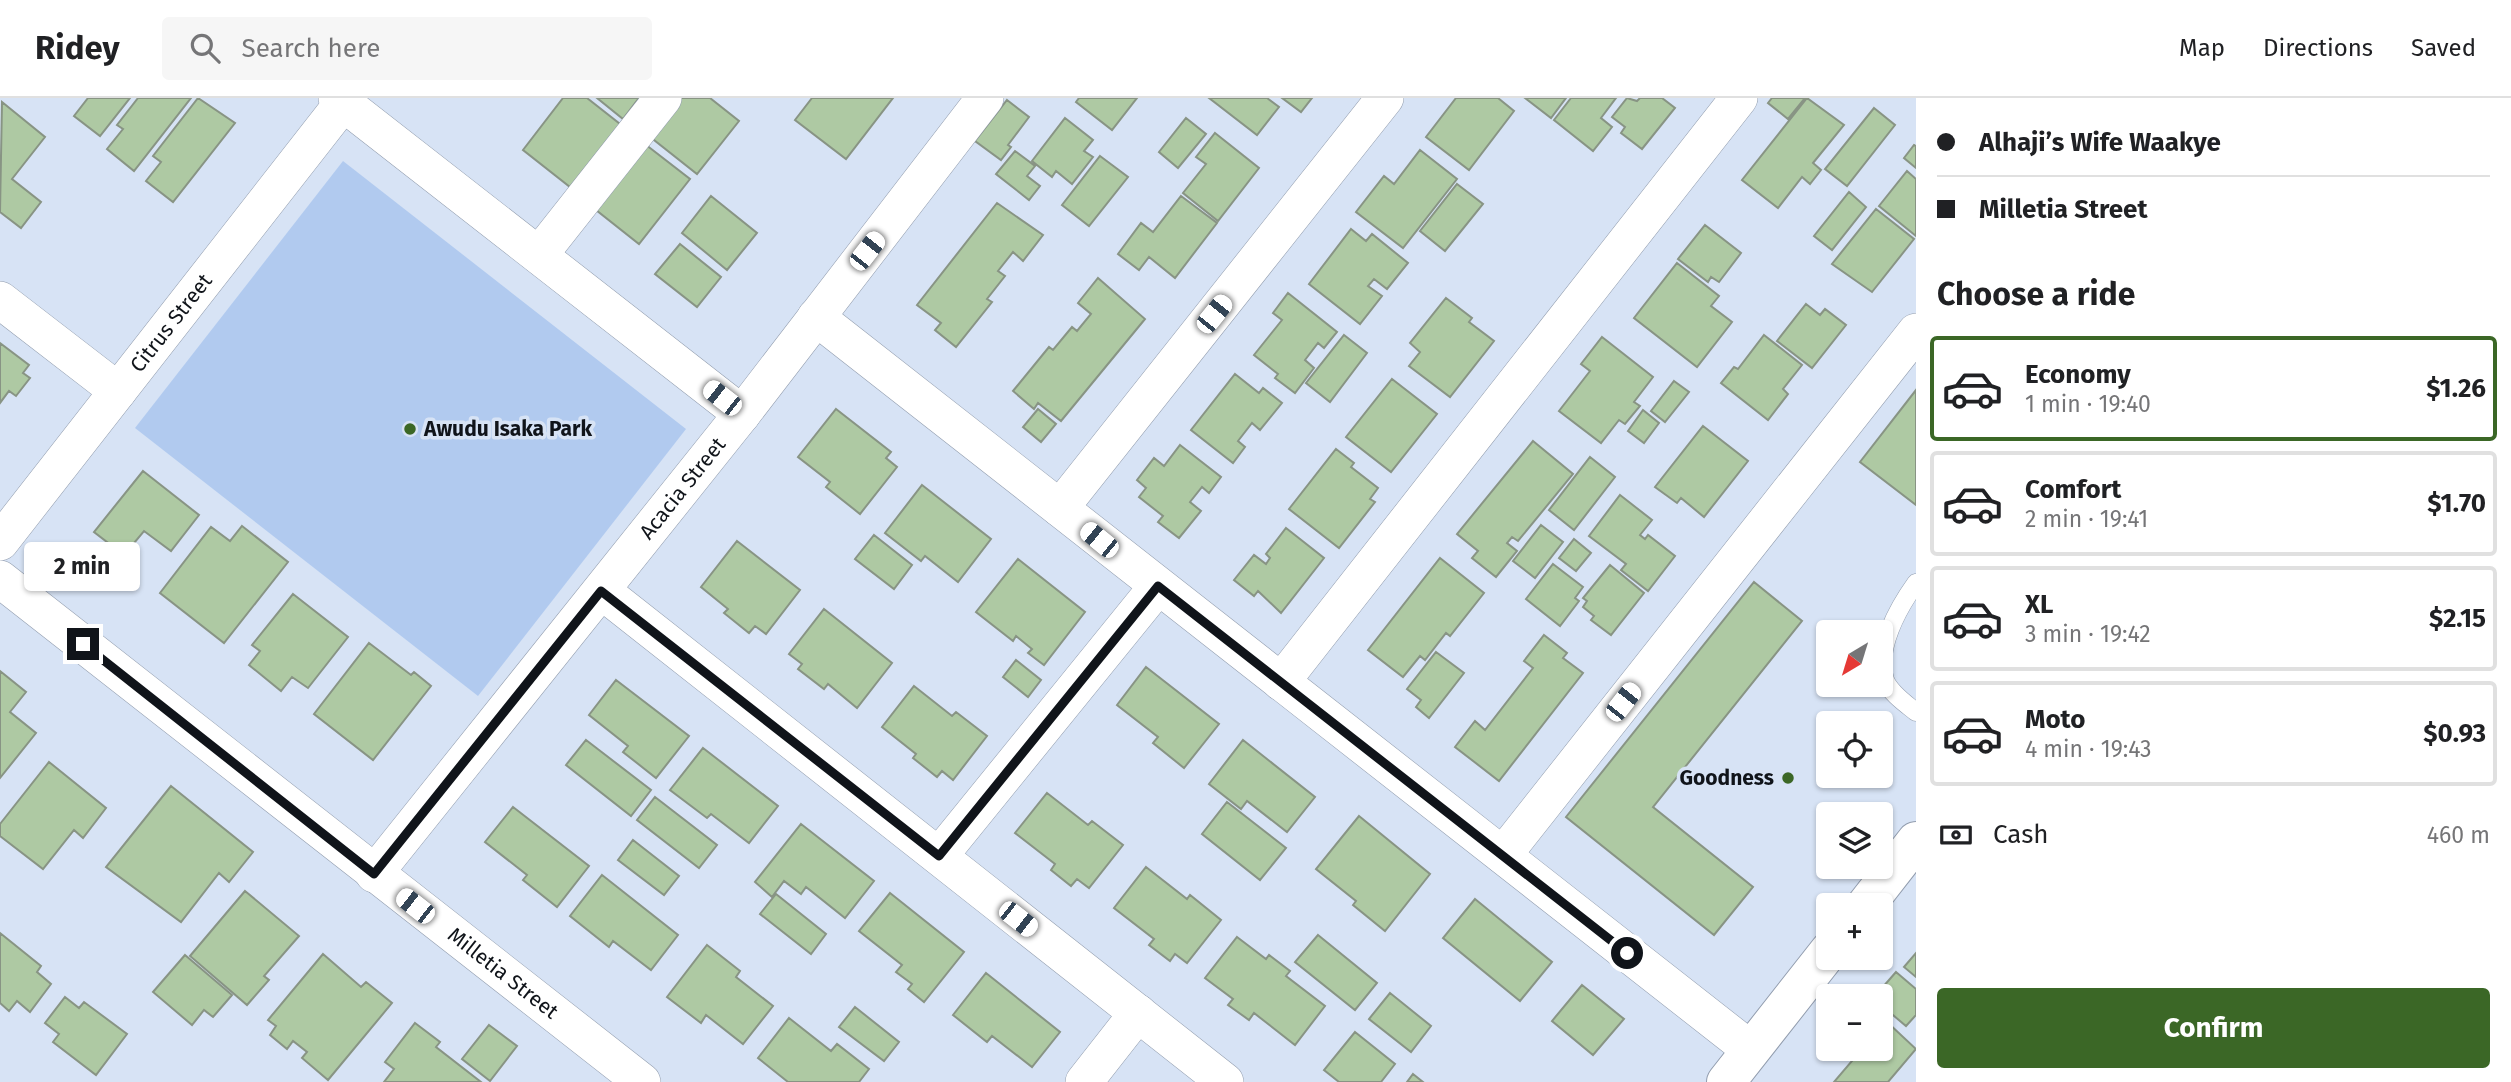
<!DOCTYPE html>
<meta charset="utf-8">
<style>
:root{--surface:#fff;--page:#f6f6f6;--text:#202124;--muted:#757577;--line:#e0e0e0;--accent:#3b6726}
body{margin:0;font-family:"Fira Sans",sans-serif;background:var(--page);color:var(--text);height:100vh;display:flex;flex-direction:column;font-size:26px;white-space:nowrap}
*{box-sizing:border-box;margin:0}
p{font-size:23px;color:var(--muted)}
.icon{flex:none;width:38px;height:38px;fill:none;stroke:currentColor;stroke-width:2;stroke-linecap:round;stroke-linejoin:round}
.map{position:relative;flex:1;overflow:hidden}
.panel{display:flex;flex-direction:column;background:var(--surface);width:595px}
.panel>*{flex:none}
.guide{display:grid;align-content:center;height:154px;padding:0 21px;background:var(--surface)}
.needle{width:46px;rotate:218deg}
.buttons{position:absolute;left:1816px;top:522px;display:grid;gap:14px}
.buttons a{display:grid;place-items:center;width:77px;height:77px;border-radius:7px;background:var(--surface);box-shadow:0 2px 5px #0004;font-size:35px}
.end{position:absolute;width:32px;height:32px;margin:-16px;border:9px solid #10141a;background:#fff;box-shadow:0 0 0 4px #fff}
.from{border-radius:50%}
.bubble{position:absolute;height:49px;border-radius:7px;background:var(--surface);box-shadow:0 2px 5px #0004;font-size:23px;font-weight:700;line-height:49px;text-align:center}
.car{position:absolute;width:21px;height:42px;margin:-21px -10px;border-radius:9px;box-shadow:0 0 5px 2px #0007;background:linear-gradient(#fff 24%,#345 0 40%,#fff 0 76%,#345 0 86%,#fff 0)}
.guide b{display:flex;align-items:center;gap:24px;height:66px;font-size:26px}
.guide b+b{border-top:2px solid var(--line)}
.guide i{width:18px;height:18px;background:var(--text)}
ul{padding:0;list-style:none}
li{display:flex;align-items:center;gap:21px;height:105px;margin:0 14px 10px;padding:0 7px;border:4px solid var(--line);border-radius:7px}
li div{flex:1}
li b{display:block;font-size:26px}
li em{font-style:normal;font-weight:700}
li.selected{border-color:var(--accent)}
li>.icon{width:63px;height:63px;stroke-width:1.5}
h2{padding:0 21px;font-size:32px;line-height:84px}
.pay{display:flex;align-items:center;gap:18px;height:77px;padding:0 21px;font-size:26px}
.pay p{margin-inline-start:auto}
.primary-button{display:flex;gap:14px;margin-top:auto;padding:14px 21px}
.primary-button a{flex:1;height:80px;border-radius:7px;background:var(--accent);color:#fff;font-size:28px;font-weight:700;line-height:80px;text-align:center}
header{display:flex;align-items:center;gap:42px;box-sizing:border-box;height:98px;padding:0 35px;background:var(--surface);border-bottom:2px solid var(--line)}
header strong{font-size:33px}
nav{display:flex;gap:38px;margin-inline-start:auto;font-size:24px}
.search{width:490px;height:63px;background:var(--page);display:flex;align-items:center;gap:18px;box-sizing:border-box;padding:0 24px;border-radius:7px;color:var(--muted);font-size:26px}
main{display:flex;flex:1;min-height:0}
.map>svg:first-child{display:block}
.green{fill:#b1caef}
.building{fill:#aec9a3;stroke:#889484;stroke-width:2}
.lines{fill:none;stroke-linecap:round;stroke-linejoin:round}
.service-casing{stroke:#929dae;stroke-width:19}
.minor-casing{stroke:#929dae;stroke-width:38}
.secondary-casing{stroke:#929dae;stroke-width:40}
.service{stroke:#fff;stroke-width:18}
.minor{stroke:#fff;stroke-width:37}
.secondary{stroke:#fff;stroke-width:38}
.route{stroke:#10141a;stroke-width:9}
.poi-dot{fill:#3b6726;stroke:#d7e3f5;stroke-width:2.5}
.labels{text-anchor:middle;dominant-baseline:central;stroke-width:7;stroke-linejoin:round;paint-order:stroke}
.street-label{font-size:21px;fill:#10141a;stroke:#d7e3f5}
.poi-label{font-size:21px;font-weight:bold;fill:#10141a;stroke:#d7e3f5;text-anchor:start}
</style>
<header>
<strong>Ridey</strong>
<div class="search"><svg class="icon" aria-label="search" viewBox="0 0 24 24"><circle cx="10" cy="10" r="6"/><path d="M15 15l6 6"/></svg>Search here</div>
<nav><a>Map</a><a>Directions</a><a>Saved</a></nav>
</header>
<main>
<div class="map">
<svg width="1916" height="984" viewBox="0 0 1916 984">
<rect width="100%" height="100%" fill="#d7e3f5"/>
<path class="green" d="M343 63 686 331 478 598 135 330Z"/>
<path class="building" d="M88 0H130L100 38 74 18Z
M138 0H191L134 73 107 51 123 31 117 27Z
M198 0 235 25 173 104 146 83 161 64 153 58Z
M563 0H587L620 26 570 89 523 52Z
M597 0H639L623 21Z
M679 0H710L739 23 697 76 649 38Z
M812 0H893L846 61 795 22Z
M1079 0H1137L1112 32 1076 4Z
M1209 0H1267L1279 9 1257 37Z
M1282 0H1312L1301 14Z
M1456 0H1498L1514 13 1469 72 1426 39Z
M1525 0H1566L1551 20Z
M1571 0H1616L1601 20 1612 29 1593 53 1554 22Z
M1627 0 1637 3 1640 0H1662L1675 10 1642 51 1621 35 1625 29 1612 19Z
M1772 0H1805L1788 21 1768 5Z
M1807 0 1844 27 1813 65 1821 72 1810 86 1802 79 1778 110 1742 82Z
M1007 2 1029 19 1008 47 1011 49 1001 62 975 43Z
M2 4 45 39 12 81 41 104 21 130 0 114Z
M1874 10 1895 27 1847 88 1825 71Z
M1065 20 1093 42 1084 53 1093 59 1072 86 1056 73 1052 79 1032 63Z
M1186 20 1206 36 1178 70 1159 54Z
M1215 35 1259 70 1218 123 1183 95 1206 66 1196 59Z
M641 43 690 81 639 146 591 108Z
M1914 47 1916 48V70L1904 60Z
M1420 52 1457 81 1403 150 1356 114 1384 78 1394 86Z
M1015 53 1035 68 1027 78 1040 88 1029 102 996 76Z
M1100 58 1128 79 1089 128 1062 107Z
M1907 73 1916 81V138L1879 108Z
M1457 86 1483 106 1445 153 1420 133Z
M1849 94 1866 109 1832 152 1814 138Z
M711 98 757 135 727 172 682 135Z
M1181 98 1217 125 1175 180 1149 159 1139 172 1118 156 1141 125 1153 134Z
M997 105 1043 137 1023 163 1013 154 998 173 1005 178 987 201 992 204 956 249 935 232 941 225 917 207Z
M1876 111 1914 141 1872 194 1832 166Z
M1705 127 1741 155 1719 184 1711 179 1708 184 1678 161Z
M1351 131 1366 143 1372 136 1408 165 1387 191 1374 181 1368 188 1382 198 1360 226 1309 186Z
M680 146 721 179 697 209 655 176Z
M1677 165 1719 198 1711 208 1732 224 1697 269 1634 220Z
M1098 180 1145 221 1061 323 1038 305 1034 311 1013 293 1049 249 1053 252 1072 229 1077 233 1091 216 1078 205Z
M1288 195 1337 234 1324 250 1318 245 1305 262 1314 270 1295 295 1275 280 1278 276 1254 257 1282 222 1273 215Z
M1446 200 1472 220 1469 224 1494 243 1450 299 1409 268 1420 254 1410 245Z
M1806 206 1820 217 1825 211 1846 227 1812 270 1777 243Z
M1344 237 1367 255 1330 304 1306 285Z
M1764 237 1802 267 1783 291 1788 296 1768 322 1721 285 1734 269 1738 271Z
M1602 239 1653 279 1634 304 1640 308 1625 326 1619 322 1601 345 1559 313 1590 273 1581 266Z
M0 245 29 267 23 275 30 280 16 298 9 293 0 305Z
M1235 276 1259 295 1263 290 1282 305 1260 332 1252 325 1238 343 1245 349 1233 365 1191 332Z
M1392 281 1437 316 1391 374 1346 339Z
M1674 283 1689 294 1665 324 1651 313Z
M1916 292V407L1860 364Z
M836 311 891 354 886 360 897 369 860 416 826 389 830 384 798 359Z
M1038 311 1056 326 1041 344 1023 329Z
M1643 312 1659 325 1644 345 1628 333Z
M1703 328 1748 363 1704 419 1681 400 1677 405 1655 389Z
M1533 343 1573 376 1518 443 1512 439 1507 445 1517 453 1496 479 1472 460 1478 453 1457 436Z
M1180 347 1221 379 1209 395 1202 389 1190 404 1201 413 1179 440 1158 424 1163 418 1139 399 1146 390 1137 382 1154 360 1164 368Z
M1336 351 1354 365 1351 369 1378 390 1370 401 1375 404 1339 450 1289 411Z
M1590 359 1615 379 1574 432 1549 412Z
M143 373 199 417 171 453 144 433 124 457 94 434Z
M922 387 991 441 958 484 925 458 921 463 885 435Z
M1620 397 1652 422 1640 437 1645 441 1648 437 1675 458 1648 493 1621 472 1626 466 1589 438Z
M1541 427 1563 444 1535 480 1513 463Z
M242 428 288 464 224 545 160 495 211 429 230 443Z
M1286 430 1324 460 1281 515 1258 493 1254 498 1234 482 1254 457 1266 466 1270 460 1266 456Z
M874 437 912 467 894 491 855 461Z
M1574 441 1591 455 1576 473 1559 460Z
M737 443 800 492 766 536 755 528 749 535 724 515 728 511 701 489Z
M1440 460 1484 495 1450 538 1446 535 1425 562 1420 558 1403 579 1368 552Z
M1018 461 1085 514 1044 567 1028 555 1032 551 1016 538 1013 543 976 514Z
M1553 466 1583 489 1575 500 1579 503 1560 528 1526 501Z
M1610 467 1644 495 1611 537 1591 522 1594 518 1583 509 1587 503 1583 500Z
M1754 484 1802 523 1653 709 1753 789 1714 837 1566 719Z
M293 496 348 539 308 590 292 579 281 593 249 567 260 553 252 547Z
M824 511 892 565 857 610 828 586 824 591 798 571 802 566 789 556Z
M1544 537 1567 555 1563 560 1583 575 1499 683 1455 649 1475 623 1485 632 1533 570 1524 563Z
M369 545 411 577 414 574 431 588 373 662 314 616Z
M1436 554 1464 575 1429 620 1416 609 1421 602 1407 591Z
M1016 562 1041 582 1028 599 1003 579Z
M1146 569 1219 626 1184 670 1153 645 1158 639 1117 607Z
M0 573 26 594 10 614 36 635 0 680Z
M616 582 689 638 656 680 623 654 628 648 589 617Z
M914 588 952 618 956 614 987 638 953 682 942 673 937 679 913 660 916 656 882 629Z
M586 642 651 692 631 718 566 667Z
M1243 642 1315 699 1287 734 1247 703 1241 711 1209 686Z
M703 650 778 708 749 745 711 716 707 720 670 692Z
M49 664 106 710 83 740 74 732 43 771 0 738V726Z
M171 688 253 754 229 784 219 775 181 824 106 769Z
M1047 695 1088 727 1092 723 1123 747 1089 790 1077 781 1071 788 1051 772 1055 766 1015 735Z
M655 699 717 747 699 770 637 722Z
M1227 704 1286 750 1260 782 1202 736Z
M513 709 589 768 557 809 523 782 527 777 485 744Z
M1359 718 1430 776 1385 833 1353 807 1356 803 1316 771Z
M801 726 874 783 845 820 806 789 801 796 784 783 772 799 755 784Z
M633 742 679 778 664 797 618 762Z
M1146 769 1187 801 1190 797 1221 822 1187 865 1175 856 1170 863 1149 847 1154 841 1114 810Z
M602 777 678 837 651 872 613 843 609 849 570 818Z
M245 793 299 838 264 878 269 882 247 907 190 858Z
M890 795 964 854 924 904 908 891 912 886 896 874 902 867 859 833Z
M776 796 826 836 811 856 760 816Z
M1475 801 1552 864 1520 903 1443 840Z
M0 835 41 868 37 874 51 886 30 914 17 903 9 913 0 905Z
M1318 837 1377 885 1355 912 1295 864Z
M1237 839 1266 861 1269 857 1290 873 1286 878 1325 908 1295 947 1254 915 1249 922 1228 907 1233 901 1205 880Z
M707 847 740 873 736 879 773 908 743 946 706 917 701 925 667 899Z
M1916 855V879L1904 869Z
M323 856 361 889 366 884 392 905 328 982 302 960 307 954 293 943 287 951 270 937 276 928 268 922Z
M185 857 232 897 213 919 204 912 192 927 153 894Z
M1896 874 1916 891V917L1906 928 1881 907V898H1875Z
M986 875 1060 934 1032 969 992 938 987 944 953 917Z
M1582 887 1624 921 1593 957 1552 923Z
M1390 895 1431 928 1411 954 1369 921Z
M65 899 79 910 84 904 127 936 96 977 53 944 59 936 45 925Z
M855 909 899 944 884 963 839 929Z
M789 920 831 953 837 946 869 971 859 984H788L758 960Z
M1886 923 1916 951 1888 984H1834L1863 950H1881V929Z
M415 925 440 944 436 949 481 984H384L394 971 385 964Z
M489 927 517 948 490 983 462 961Z
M1355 934 1395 966 1381 984H1339L1324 972Z
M1413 976 1423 984H1407Z"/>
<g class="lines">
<defs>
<path id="service" d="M1916 485C1898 510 1875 551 1885 582 1890 595 1906 606 1916 614"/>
<g id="minor">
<path d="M337 0 742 316"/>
<path d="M539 157 663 0"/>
<path d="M0 202 118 293"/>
<path d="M816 219 1751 952"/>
<path d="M1060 410 1385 0"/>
<path id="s1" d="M0 444 343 5"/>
<path id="s2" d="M0 481 642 984"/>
<path d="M602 493 1225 984"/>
<path d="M1281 584 1739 0"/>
<path d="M1503 757 1916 234"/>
<path d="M939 758 1158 488"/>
<path id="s3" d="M374 776 742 316 985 0"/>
<path d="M1084 984 1138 915"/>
</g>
<path id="secondary" d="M1866 807 1916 743
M1726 984 1829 853"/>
</defs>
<use href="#service" class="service-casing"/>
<use href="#minor" class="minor-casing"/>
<use href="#secondary" class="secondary-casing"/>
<use href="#service" class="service"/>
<use href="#minor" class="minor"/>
<use href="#secondary" class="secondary"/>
</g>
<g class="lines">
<path class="route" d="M83 546 374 776 601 493 939 758 1158 488 1627 855"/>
</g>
<g class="poi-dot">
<circle cx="410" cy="331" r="7"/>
<circle cx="1788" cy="680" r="7"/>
</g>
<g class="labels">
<g class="street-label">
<text stroke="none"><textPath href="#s1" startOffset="278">Citrus Street</textPath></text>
<text stroke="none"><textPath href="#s3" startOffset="494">Acacia Street</textPath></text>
<text stroke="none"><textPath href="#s2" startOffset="639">Milletia Street</textPath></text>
</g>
<g class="poi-label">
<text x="424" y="331">Awudu Isaka Park</text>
<text x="1774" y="680" text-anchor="end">Goodness</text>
</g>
</g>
</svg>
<div class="buttons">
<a><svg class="needle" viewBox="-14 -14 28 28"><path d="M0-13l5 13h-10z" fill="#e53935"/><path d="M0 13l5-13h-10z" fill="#757577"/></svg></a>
<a><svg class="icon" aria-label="locate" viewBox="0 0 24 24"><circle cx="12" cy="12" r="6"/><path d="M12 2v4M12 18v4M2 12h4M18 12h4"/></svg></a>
<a><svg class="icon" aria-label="layers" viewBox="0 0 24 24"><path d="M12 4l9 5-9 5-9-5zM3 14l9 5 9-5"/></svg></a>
<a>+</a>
<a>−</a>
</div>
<i class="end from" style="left:1627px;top:855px"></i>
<i class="end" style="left:83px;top:546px"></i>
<div class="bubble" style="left:24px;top:444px;width:116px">2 min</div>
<i class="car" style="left:867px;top:153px;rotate:38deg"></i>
<i class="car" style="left:1214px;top:216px;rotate:39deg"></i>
<i class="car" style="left:722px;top:300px;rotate:308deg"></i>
<i class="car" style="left:1099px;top:442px;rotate:309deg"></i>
<i class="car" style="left:1623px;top:604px;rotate:38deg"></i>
<i class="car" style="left:415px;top:808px;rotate:308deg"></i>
<i class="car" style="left:1018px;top:821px;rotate:128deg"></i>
</div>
<section class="panel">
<div class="guide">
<b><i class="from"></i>Alhaji’s Wife Waakye</b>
<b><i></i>Milletia Street</b>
</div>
<h2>Choose a ride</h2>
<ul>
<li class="selected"><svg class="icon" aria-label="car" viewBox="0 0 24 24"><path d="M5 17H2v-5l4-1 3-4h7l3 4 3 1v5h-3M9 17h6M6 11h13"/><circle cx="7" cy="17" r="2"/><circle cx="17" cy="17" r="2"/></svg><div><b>Economy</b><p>1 min · 19:40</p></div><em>$1.26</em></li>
<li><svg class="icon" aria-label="car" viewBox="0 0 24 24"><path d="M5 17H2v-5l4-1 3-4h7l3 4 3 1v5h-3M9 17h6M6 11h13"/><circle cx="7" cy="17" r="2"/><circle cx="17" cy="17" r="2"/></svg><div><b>Comfort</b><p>2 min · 19:41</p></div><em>$1.70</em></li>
<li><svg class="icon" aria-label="car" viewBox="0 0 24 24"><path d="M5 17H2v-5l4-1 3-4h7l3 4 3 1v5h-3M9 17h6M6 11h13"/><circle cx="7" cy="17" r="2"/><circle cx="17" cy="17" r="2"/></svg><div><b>XL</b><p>3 min · 19:42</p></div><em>$2.15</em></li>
<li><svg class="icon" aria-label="car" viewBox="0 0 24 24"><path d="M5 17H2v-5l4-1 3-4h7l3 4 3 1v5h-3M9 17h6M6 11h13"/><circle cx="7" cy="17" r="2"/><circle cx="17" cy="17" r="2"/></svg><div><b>Moto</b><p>4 min · 19:43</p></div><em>$0.93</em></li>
</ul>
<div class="pay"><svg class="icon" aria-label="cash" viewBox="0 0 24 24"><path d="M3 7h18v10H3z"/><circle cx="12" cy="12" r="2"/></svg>Cash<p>460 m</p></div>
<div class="primary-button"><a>Confirm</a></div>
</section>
</main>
